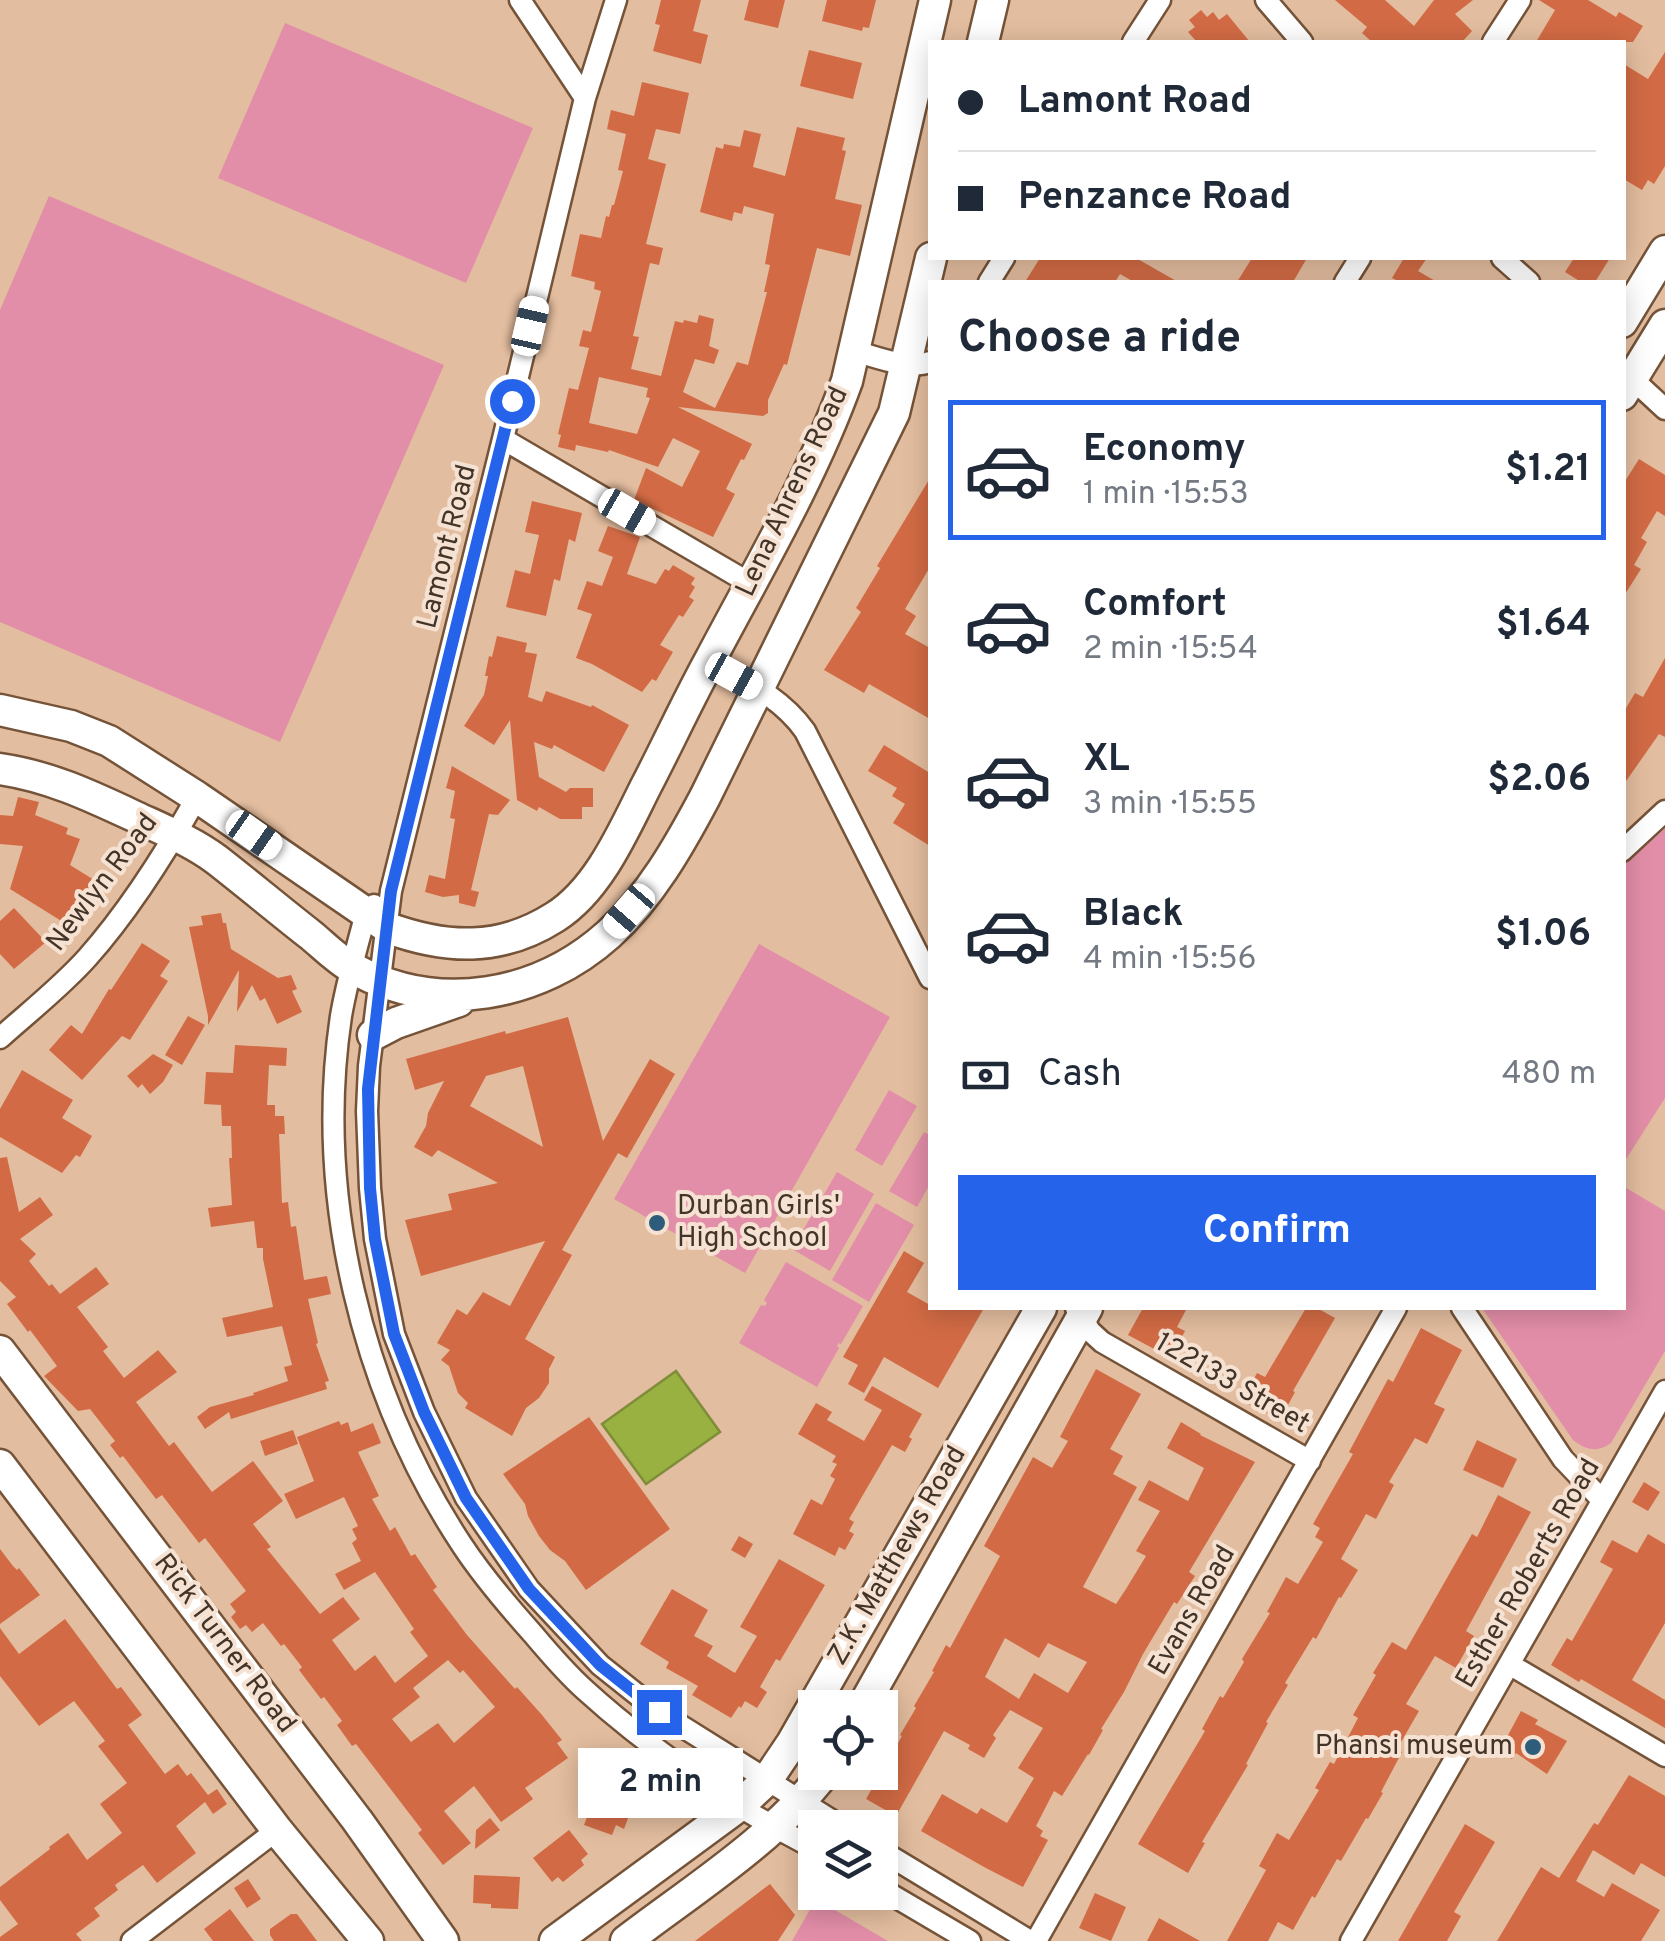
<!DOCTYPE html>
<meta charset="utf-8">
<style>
:root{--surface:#fff;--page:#f2f2f3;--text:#1f2937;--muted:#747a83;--line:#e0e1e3;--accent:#2563eb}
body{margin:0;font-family:Overpass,sans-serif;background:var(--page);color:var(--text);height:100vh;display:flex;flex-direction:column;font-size:38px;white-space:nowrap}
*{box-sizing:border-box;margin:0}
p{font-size:32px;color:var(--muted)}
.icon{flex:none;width:55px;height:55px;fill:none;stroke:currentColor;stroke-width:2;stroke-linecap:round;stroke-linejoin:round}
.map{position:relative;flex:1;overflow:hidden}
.panel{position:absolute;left:928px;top:280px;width:698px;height:1030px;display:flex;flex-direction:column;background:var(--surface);border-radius:0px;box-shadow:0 5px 25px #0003}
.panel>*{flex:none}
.guide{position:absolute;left:928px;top:40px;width:698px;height:220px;border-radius:0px;box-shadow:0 5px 25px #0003;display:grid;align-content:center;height:220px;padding:0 30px;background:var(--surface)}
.buttons{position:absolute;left:798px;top:1690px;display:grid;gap:20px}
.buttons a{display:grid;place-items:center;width:100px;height:100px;border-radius:0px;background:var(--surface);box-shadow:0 5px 25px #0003;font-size:50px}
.end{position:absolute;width:45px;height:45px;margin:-22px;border:12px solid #2563eb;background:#fff;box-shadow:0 0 0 5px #fff}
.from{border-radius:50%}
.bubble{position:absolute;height:70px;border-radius:0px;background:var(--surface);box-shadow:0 5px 25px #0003;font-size:32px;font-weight:700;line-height:70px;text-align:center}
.car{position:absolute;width:30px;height:60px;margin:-30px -15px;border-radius:12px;box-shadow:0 0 8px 2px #0007;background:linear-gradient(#fff 24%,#345 0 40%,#fff 0 76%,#345 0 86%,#fff 0)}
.guide b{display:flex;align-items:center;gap:35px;height:95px;font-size:38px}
.guide b+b{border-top:2px solid var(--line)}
.guide i{width:25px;height:25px;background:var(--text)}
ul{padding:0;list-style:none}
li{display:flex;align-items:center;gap:30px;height:140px;margin:0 20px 15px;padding:0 10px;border:5px solid transparent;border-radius:0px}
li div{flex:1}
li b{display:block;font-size:38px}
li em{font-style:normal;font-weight:700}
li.on{border-color:var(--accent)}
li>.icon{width:90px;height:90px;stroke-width:1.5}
h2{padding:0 30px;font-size:45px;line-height:120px}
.pay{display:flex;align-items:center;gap:25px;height:110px;padding:0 30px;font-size:38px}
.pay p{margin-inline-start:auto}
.button{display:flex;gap:20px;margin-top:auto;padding:20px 30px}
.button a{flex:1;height:115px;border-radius:0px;background:var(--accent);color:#fff;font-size:40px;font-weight:700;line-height:115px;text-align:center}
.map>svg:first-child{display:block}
.green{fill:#e38ea8}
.water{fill:#99b140;stroke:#7f8c39;stroke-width:2.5}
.building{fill:#d26b45;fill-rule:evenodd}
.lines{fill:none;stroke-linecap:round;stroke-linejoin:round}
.street-casing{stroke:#745338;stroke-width:25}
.secondary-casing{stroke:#745338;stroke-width:35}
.street{stroke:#fff;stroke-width:20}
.secondary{stroke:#fff;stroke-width:30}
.route{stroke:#2563eb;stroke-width:12}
.poi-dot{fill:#2e5c7b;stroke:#f6e2d3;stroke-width:4}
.labels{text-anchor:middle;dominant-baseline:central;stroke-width:8;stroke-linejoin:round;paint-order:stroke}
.street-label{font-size:28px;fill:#433428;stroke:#f6e2d3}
.poi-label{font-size:28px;fill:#433428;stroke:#f6e2d3;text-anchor:start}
</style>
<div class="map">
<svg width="1665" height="1941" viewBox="0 0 1665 1941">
<rect width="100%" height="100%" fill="#e3bd9f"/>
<path class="green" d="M285 23 533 128 466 283 218 178Z
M49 196 444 365 280 742 0 622V310Z
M1665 828V1098L1623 1164V866Z
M759 944 890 1017 745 1273 614 1199Z
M889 1090 917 1106 882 1166 855 1150Z
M924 1132 930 1135V1184L917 1207 889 1191Z
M837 1172 874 1194 830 1271 792 1249Z
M1623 1186 1665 1211V1351L1611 1443C1597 1453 1586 1450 1573 1440L1482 1308H1622Z
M876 1203 914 1225 869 1302 832 1280Z
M786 1262 863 1306 841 1344 839 1343 837 1346 839 1348 817 1387 739 1343 761 1305 765 1306 767 1303 764 1300Z
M816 1899 888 1941H792Z"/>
<path class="water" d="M676 1371 720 1432 646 1484 602 1424Z"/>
<path class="building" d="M661 0H701L693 31 708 35 701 64 653 51 660 25 655 24Z
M749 0H785L778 28 744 20Z
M827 0H876L869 28 863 27 862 31 822 21Z
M1335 0H1385L1414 26 1434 0H1473L1455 14 1472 31 1462 42H1372L1362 33 1367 27Z
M1539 0H1588L1616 17 1619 12 1643 26 1633 42H1536L1555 10Z
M1201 10 1207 17 1213 12 1219 20 1227 14 1250 42H1197L1188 32 1195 27 1189 20Z
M809 50 862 63 853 99 800 86Z
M1665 52V166L1654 184 1648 180 1642 190 1622 178V63L1648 79Z
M642 82 689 93 680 134 656 129 648 159 666 164 646 244 663 248 659 265 650 263 633 336 639 337 631 369 661 376 675 321 683 323 684 320 697 323 699 315 714 319 709 346 719 350 714 364 695 359 683 392 715 408 737 362 748 365 767 292H764L770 265 765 264 774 214 744 206 742 214 734 212 732 221 700 212 716 147 723 149 724 144 740 147 744 130 761 134 753 167 785 176 797 127 845 138 842 150 846 151 835 199 862 205 850 256 817 248 787 365 784 364 768 400V413L763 416 678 407 752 444 744 460 741 459 726 489 735 494 713 537 634 500 646 468 682 487 700 451 673 438 658 467 609 450 608 452 576 445 575 451 558 447 561 435 558 434 569 388 578 390 589 348 579 346 583 330 591 332 601 291 594 289 595 282 571 276 580 234 601 238 606 216 609 217 612 205H614L623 171 618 170 626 134 607 129 611 110 634 116ZM599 377 648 388 646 397 650 398 637 434 589 423Z
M1040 258H1136L1178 282H1134L1120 274 1115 282H1025Z
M1252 258H1307L1293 282H1237Z
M1404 258H1427L1418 271 1437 282H1400L1392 278Z
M1574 258H1610L1595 282H1581L1565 272Z
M1639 459 1665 475V516L1657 511 1641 538 1647 542 1634 565 1641 569 1622 599V486Z
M930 478V567L905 609 916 616 905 634 930 648V719L869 684 864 693 824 670 861 612 856 608 880 568 877 566Z
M532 501 582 513 575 542 569 539 560 581 554 579 546 616 506 607 515 570 530 574 539 535 525 532Z
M608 526 640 537 627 574 656 584 665 569 669 571 673 565 695 578 691 584 695 587 689 597 694 600 683 617 679 615 660 645 673 652 656 681 652 679 642 692 592 664 576 658 592 614 577 609 587 581 602 586 613 557 598 551Z
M497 636 527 643 525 652 537 654 528 697 542 702 546 691 591 707 592 705 629 725 604 772 554 745 552 749 534 742 539 777 566 792 570 788H593V807H582V819H560L539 807 537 811 517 800 510 720 494 745 464 726 484 695 488 676H485L489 656 492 657Z
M1665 658V737L1659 734 1622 787V715L1635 693 1643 697Z
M884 745 930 773V846L893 823 905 804 892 796 897 788 868 771Z
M452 766 510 800 498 815 489 814 471 890 479 892 475 907 459 903V895L443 897 425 892 429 875 445 879 455 819 450 818 455 791 446 788Z
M18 797 39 802 35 815 68 828 66 834 80 839 70 865 99 883 71 927 10 889 23 846 0 844V815L13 816Z
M14 908 46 942 14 969 0 954V921Z
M221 913 223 923H226L231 949 278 978 291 975 297 989 292 991 302 1012 277 1024 265 998 260 1001 252 985 237 1012 239 970 208 1025V1016L189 927 203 925 201 916Z
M142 943 170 961 160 976 168 981 130 1040 122 1036 82 1080 49 1050 71 1025 82 1034 109 989 111 990Z
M188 1016 205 1025 182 1065 165 1055Z
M568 1017 603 1141 650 1059 675 1074 627 1158 618 1153 562 1250 572 1255 525 1339 555 1357 549 1369V1383L539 1398 526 1408 512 1436 465 1408 468 1403 458 1393 449 1366 441 1360 450 1350 437 1343 457 1309 467 1315 483 1292 510 1306 545 1241 421 1276 405 1220 452 1210 448 1194 498 1183 438 1150 432 1157 414 1147 426 1126 428 1113 444 1081 415 1090 406 1059 505 1031 506 1034ZM523 1066 543 1147 470 1106 486 1076Z
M235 1045 287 1048 286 1066 269 1065 267 1105H275V1116H284L285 1134H279L282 1203 288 1202 291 1227 296 1226 304 1280 327 1276 331 1294 308 1299 318 1343 316 1344 329 1381 325 1382 327 1389 231 1419 229 1412 205 1429 197 1417 210 1407 254 1395 253 1393 288 1381 284 1367 292 1365 282 1326 227 1337 222 1318 273 1307 263 1259V1248H257L254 1221 211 1227 208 1208 232 1205 229 1158H232L231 1126H222L221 1105 204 1104 206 1072 233 1073Z
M153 1054 173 1065 163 1082 150 1094 142 1084 138 1088 127 1076Z
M22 1070 73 1100 62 1118 92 1136 80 1157 76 1155 62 1173 0 1137V1109Z
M7 1157 19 1212 40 1197 53 1215 20 1239 36 1254 29 1261 49 1286 52 1284 60 1294 96 1267 109 1284 77 1307 108 1347 103 1351 124 1378 158 1350 177 1372 136 1402 169 1446 174 1442 212 1492 253 1461 283 1501 253 1524 271 1547 267 1549 320 1614 343 1597 360 1619 332 1640 355 1671 375 1655 395 1683 428 1656 410 1632 414 1629 375 1572 344 1590 335 1574 361 1561 352 1543 357 1539 352 1529 358 1526 344 1497 296 1519 284 1494 314 1481 297 1437 339 1421 341 1425 348 1422 351 1432 373 1423 381 1443 358 1452 379 1496 372 1499 390 1531 395 1527 411 1556 415 1554 437 1587 433 1590 467 1635 515 1689 517 1687 542 1715 562 1740 557 1743 568 1758 525 1788 533 1799 501 1822 474 1786 444 1811 471 1843 443 1865 418 1833 422 1830 356 1744 352 1746 337 1725 342 1721 324 1697 321 1699 299 1670 302 1667 284 1644 281 1646 263 1623 252 1632 246 1625 240 1629 231 1617 236 1612 230 1604 246 1591 205 1538 199 1543 162 1495 156 1499 123 1456 120 1458 110 1445 115 1441 90 1409 78 1411 44 1376 57 1366 30 1330 28 1332 7 1304 16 1297 0 1281V1158ZM448 1660 460 1673 463 1670 495 1707 454 1743 438 1723 411 1742 392 1719 420 1697 413 1688Z
M904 1251 924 1263 907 1292 930 1305V1308H984L938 1388 884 1357 864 1393 848 1384 858 1365 843 1357Z
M1143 1308H1187L1177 1327 1185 1331 1171 1358 1128 1335Z
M1306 1308H1317L1335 1318 1293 1391 1295 1392 1280 1420 1248 1404 1255 1390 1249 1388 1257 1373 1265 1377Z
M1421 1328 1462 1350 1434 1404 1445 1409 1427 1444 1415 1438 1389 1482 1394 1485 1376 1519 1366 1514 1341 1559 1358 1570 1341 1598 1339 1597 1316 1639 1313 1637 1285 1683 1288 1685 1266 1722 1268 1723 1246 1764 1248 1765 1202 1842 1205 1843 1188 1873 1138 1844 1205 1731 1202 1729 1220 1696 1223 1698 1244 1662 1242 1659 1270 1613 1267 1612 1286 1577 1298 1584 1323 1542 1315 1537 1320 1528 1313 1524 1353 1454 1349 1452 1388 1379 1393 1382Z
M1096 1369 1141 1394 1110 1449 1123 1456 1113 1474 1137 1487 1083 1587 1116 1604 1126 1589 1146 1556 1136 1551 1160 1511 1138 1500 1149 1480 1188 1501 1204 1468 1167 1448 1181 1422 1201 1434 1200 1435 1255 1462 1189 1572 1195 1576 1177 1604 1174 1602 1143 1654 1124 1692 1101 1729 1103 1730 1089 1755 1088 1754 1062 1796 1054 1791 1036 1826 1043 1831 1040 1836 1048 1840 1023 1887 984 1867 921 1831 942 1794 977 1814 981 1808 1007 1823 1034 1778 1018 1768 1043 1728 1010 1710 993 1735 996 1738 984 1758 968 1749 970 1745 944 1731 896 1816 866 1799 902 1736 900 1735 916 1708 914 1706 934 1672 932 1671 946 1645 950 1648 1000 1556 984 1546 1033 1457 1052 1468 1068 1441 1060 1437ZM1005 1638 1039 1658 1048 1643 1087 1662 1068 1693 1034 1673 1019 1699 985 1677Z
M872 1386 922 1414 909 1437 912 1439 905 1452 892 1445 849 1519 854 1522 849 1531 854 1534 845 1550 839 1547 835 1556 793 1534 811 1499 822 1505 835 1479 830 1476 837 1464 832 1462 836 1456 798 1434 816 1403 832 1412 827 1420 864 1441 882 1410 864 1400Z
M589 1417 670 1529 586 1590 565 1561 550 1550 539 1536 528 1516 525 1504 503 1474Z
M293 1430 298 1444 265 1456 260 1441Z
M1477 1440 1517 1459 1503 1488 1463 1470Z
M1644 1482 1660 1492 1648 1511 1632 1502Z
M1498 1495 1531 1512 1466 1631 1474 1636 1456 1668 1435 1656 1406 1704 1419 1711 1397 1749 1402 1752 1381 1792 1383 1793 1368 1819 1366 1818 1341 1861 1337 1859 1315 1898 1312 1896 1293 1930 1278 1922 1268 1941H1227L1266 1870 1259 1866 1277 1833 1289 1840 1319 1790 1315 1788 1330 1762 1334 1764 1358 1718 1353 1715 1376 1675 1373 1673 1392 1642 1406 1650 1472 1534 1477 1537Z
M1648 1534 1665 1544V1623L1632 1680 1665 1700V1728L1581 1679 1579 1682 1551 1665 1567 1638 1572 1641 1613 1569 1600 1562 1612 1540 1637 1553Z
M739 1536 753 1544 745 1558 731 1550Z
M0 1549 13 1566 17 1570 19 1568 40 1595 0 1624Z
M779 1559 825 1585 780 1661 776 1659 760 1687 767 1692 757 1708 745 1701 741 1708 739 1706 731 1718 692 1695 698 1686 666 1668 669 1662 640 1644 672 1589 708 1610 694 1636 713 1646 707 1656 735 1673 757 1636 740 1627Z
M65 1619 117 1689 121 1687 142 1715 128 1725 165 1774 178 1764 187 1776 191 1773 208 1795 217 1789 227 1804 213 1814 205 1802 176 1826 196 1853 157 1883 143 1865 115 1885 118 1890 94 1908 100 1916 76 1934 82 1941H0V1937L18 1924 0 1900V1887L50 1849 49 1847 68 1833 87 1860 122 1833 100 1804 127 1783 98 1746 105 1741 74 1701 39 1726 0 1676V1628L19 1654Z
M1521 1711 1538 1720 1535 1724 1567 1741 1547 1774 1516 1753 1512 1759 1499 1752Z
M612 1768 628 1773 624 1785 638 1790 636 1795 642 1797 635 1815 630 1813 624 1829 616 1825 612 1835 584 1825 597 1790 603 1792Z
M1629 1775 1665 1796V1877L1641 1863 1634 1875 1593 1850 1576 1881 1604 1897 1612 1883 1660 1910 1641 1941H1497L1541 1867 1559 1878 1594 1823 1598 1825Z
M490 1818 500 1830 475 1849 476 1830Z
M1465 1824 1495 1842 1454 1912 1461 1916 1447 1941H1398Z
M569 1830 588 1854 581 1860 584 1865 563 1882 558 1877 552 1882 533 1858Z
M474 1875 520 1877 518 1909 491 1908V1904L473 1903Z
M248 1879 261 1899 247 1908 234 1888Z
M770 1884 795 1915 778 1941H695Z
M1095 1893 1126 1907 1111 1941 1079 1928Z
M230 1909 254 1941H213L204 1929Z
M291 1914H297L317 1941H274L270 1935V1929Z
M1159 1918 1200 1941H1147Z"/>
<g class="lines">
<defs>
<path id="street" d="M520 0 585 98 503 439 391 891 369 1066 367 1111 370 1188 375 1239 394 1334 424 1412 466 1498 529 1589 600 1665 659 1712 844 1828
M1266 0 1302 42
M1133 42 1160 0
M1493 42 1520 0
M585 98 616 0
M1502 258 1529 282
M989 282 1004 258
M1345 282 1360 258
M854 351C877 357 907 370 930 362
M1626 373 1665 409
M503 439 751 584
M709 661C745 681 781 697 805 731L930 978
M1622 851 1665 811
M374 905 366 913C357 947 347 981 341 1016 314 1196 362 1394 462 1545 483 1577 508 1606 533 1634 549 1653 566 1673 585 1690 630 1731 685 1771 736 1804 761 1821 789 1834 815 1849
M0 1038C29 1012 61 987 87 958 129 911 166 852 197 797
M1076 1308 1090 1331 1102 1342 1310 1461
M1462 1308 1563 1459 1602 1500
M1509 1664 1665 1756
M880 1850 1030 1941
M880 1888 970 1941
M132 1941 277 1830
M1036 1941 1396 1308
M1351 1941 1665 1391"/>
<path id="secondary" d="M983 42 993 0
M1622 322 1665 251
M1622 395 1665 325
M0 710 71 726 109 741 197 797 388 928C446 949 500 952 555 917 598 890 623 832 645 788 667 746 687 702 710 660 758 569 812 478 847 381L935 0
M0 769C49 776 91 796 136 817 164 830 193 842 217 860 249 885 280 911 312 936 325 947 339 961 354 969 438 1015 539 997 609 934 650 897 679 846 705 797L894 413 931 258
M373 1035 396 1023 459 1001
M0 1351 357 1820 443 1941
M0 1465 277 1830 368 1941
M862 1708 1087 1308
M555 1941 739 1806 767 1780 792 1743 1041 1308
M626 1941C694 1889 772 1841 825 1772"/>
</defs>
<use href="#street" class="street-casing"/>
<use href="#secondary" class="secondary-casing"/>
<use href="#street" class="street"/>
<use href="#secondary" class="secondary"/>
</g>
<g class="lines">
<path class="route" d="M512 401 391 891 368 1089 370 1188 375 1239 394 1334 424 1412 466 1498 529 1589 600 1665 659 1712"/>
</g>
<g class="poi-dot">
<circle cx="657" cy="1223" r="10"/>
<circle cx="1533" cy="1747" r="10"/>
</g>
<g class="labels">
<g class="street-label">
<text transform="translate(793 492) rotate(-65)">Lena Ahrens Road</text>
<text transform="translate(448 547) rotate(-76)">Lamont Road</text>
<text transform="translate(103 883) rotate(-53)">Newlyn Road</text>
<text transform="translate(1232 1384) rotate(30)">122133 Street</text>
<text transform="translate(898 1556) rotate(-60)">Z.K. Matthews Road</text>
<text transform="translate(1529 1574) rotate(-60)">Esther Roberts Road</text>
<text transform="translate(1193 1611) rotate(-60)">Evans Road</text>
<text transform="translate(224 1644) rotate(53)">Rick Turner Road</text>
</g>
<g class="poi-label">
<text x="677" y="1207">Durban Girls'<tspan x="677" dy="32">High School</tspan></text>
<text x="1513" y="1747" text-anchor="end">Phansi museum</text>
</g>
</g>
</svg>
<div class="buttons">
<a><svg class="icon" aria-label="locate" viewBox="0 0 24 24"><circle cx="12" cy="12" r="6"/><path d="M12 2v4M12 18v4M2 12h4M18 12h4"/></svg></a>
<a><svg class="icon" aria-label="layers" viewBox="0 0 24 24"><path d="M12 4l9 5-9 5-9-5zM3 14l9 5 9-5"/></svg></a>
</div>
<i class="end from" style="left:512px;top:401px"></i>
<i class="end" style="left:659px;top:1712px"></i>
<div class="bubble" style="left:578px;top:1748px;width:165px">2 min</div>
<i class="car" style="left:530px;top:326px;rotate:13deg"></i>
<i class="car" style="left:627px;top:512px;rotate:120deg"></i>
<i class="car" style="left:734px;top:676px;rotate:119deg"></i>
<i class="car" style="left:254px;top:835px;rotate:125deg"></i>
<i class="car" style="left:629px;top:911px;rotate:221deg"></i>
<div class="guide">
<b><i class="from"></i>Lamont Road</b>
<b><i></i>Penzance Road</b>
</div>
<section class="panel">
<h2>Choose a ride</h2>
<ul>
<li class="on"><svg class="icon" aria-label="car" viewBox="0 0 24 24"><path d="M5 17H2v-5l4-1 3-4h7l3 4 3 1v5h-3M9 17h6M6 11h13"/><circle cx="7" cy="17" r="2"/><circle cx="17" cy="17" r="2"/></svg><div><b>Economy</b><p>1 min · 15:53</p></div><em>$1.21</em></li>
<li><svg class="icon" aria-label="car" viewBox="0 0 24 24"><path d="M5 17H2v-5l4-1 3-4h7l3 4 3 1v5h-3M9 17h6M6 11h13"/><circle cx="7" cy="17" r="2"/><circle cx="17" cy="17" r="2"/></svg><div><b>Comfort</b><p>2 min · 15:54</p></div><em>$1.64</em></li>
<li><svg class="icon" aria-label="car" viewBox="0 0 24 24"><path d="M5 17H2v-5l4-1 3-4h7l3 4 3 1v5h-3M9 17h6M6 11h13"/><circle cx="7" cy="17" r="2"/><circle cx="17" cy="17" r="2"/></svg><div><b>XL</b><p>3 min · 15:55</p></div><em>$2.06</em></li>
<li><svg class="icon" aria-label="car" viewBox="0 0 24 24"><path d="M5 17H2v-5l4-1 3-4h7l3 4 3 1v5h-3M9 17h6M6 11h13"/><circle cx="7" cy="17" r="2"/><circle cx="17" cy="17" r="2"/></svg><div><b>Black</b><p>4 min · 15:56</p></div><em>$1.06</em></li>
</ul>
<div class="pay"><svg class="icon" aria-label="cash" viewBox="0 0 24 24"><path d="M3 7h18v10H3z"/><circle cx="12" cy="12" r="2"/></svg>Cash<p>480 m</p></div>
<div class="button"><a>Confirm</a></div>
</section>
</div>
